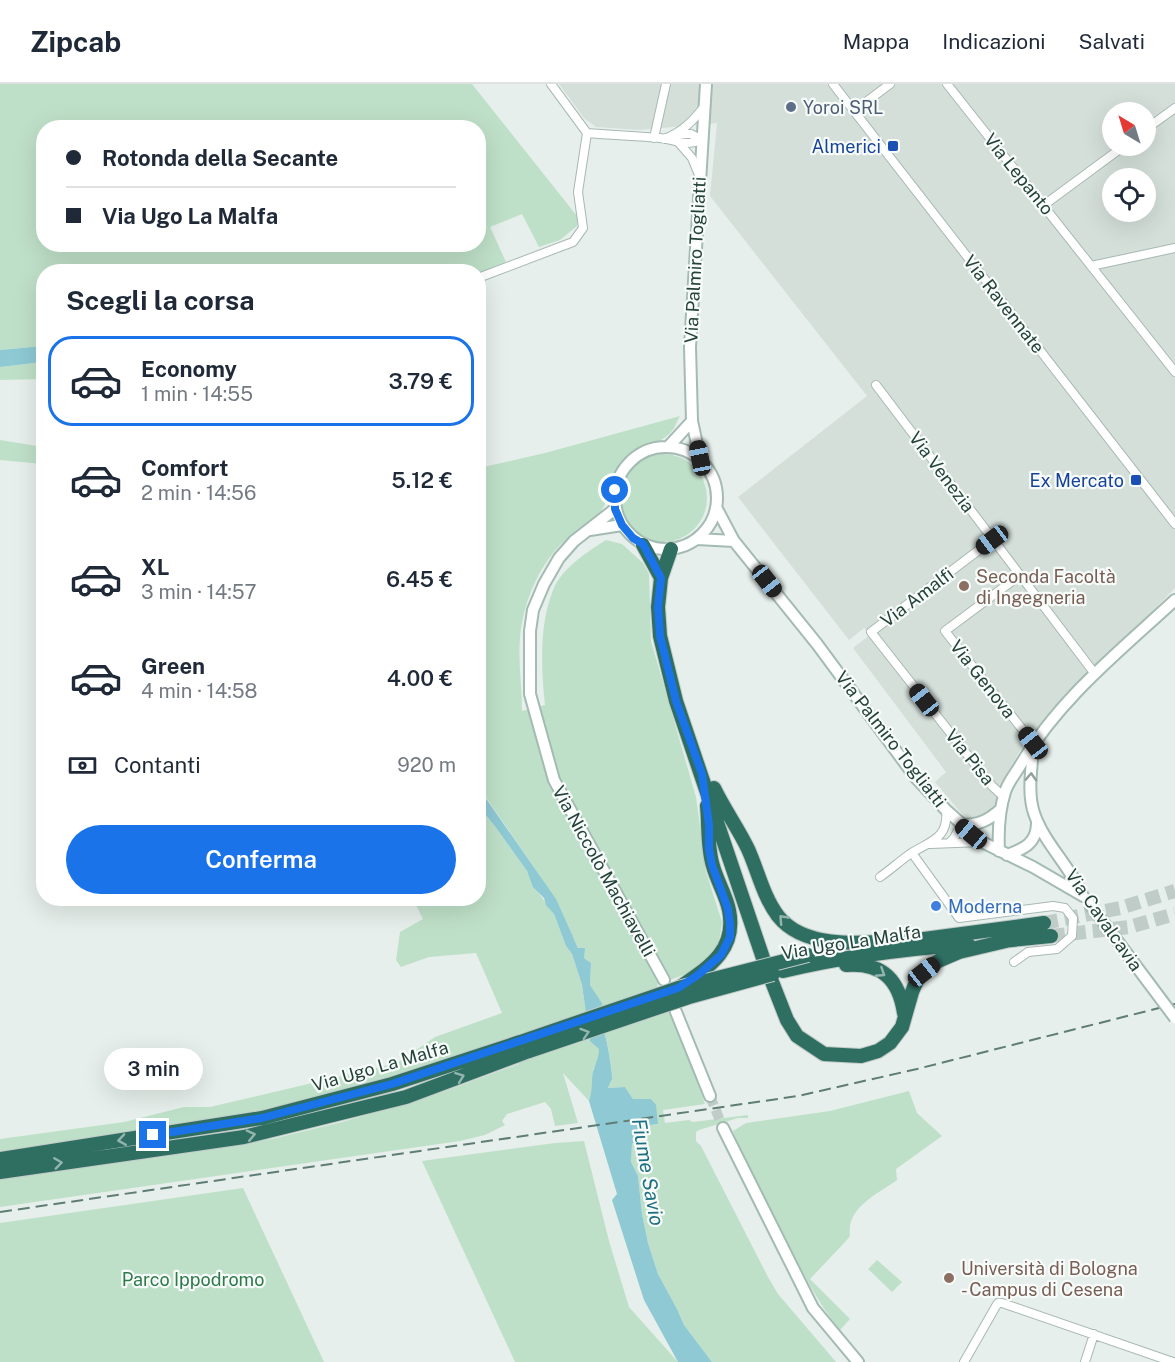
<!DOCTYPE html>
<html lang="it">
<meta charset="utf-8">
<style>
:root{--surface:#fff;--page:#f2f2f3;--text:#1f2937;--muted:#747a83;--line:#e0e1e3;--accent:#1a73e8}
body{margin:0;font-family:"Public Sans",sans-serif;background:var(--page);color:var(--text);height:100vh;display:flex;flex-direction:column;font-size:22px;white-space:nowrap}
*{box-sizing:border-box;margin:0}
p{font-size:20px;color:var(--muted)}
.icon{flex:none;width:33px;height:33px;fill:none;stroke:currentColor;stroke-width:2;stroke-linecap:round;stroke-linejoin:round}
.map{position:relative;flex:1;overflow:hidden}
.panel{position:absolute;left:36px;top:180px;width:450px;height:642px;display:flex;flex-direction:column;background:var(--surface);border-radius:24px;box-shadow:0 6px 24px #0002}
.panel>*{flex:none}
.banner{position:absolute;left:36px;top:36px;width:450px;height:132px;border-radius:24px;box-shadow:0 6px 24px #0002;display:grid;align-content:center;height:132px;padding:0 30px;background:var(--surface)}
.needle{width:39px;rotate:322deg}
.controls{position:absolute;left:1102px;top:18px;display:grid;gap:12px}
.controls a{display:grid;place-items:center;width:54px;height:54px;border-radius:50%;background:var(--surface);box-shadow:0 6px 24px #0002;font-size:30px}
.end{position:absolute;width:27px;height:27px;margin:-14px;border:8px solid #1a73e8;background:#fff;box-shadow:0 0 0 3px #fff}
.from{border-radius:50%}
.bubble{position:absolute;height:42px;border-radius:21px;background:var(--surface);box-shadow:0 6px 24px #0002;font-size:20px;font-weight:600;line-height:42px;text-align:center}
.car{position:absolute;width:18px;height:36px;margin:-18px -9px;border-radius:8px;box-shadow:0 0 4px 2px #0007;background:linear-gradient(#222 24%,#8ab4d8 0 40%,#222 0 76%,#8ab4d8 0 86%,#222 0)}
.banner b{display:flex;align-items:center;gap:21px;height:57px;font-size:22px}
.banner b+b{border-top:2px solid var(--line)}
.banner i{width:15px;height:15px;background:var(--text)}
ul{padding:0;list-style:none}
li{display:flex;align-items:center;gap:18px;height:90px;margin:0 12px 9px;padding:0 18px;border:3px solid transparent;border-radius:24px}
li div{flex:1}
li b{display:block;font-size:22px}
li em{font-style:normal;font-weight:600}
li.active{border-color:var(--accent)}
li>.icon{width:54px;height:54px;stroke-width:1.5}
h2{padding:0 30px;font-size:27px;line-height:72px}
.pay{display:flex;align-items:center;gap:15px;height:66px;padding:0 30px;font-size:22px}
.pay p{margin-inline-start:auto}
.primary-button{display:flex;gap:12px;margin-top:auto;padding:12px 30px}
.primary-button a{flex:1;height:69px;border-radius:36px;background:var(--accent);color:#fff;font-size:24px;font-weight:600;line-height:69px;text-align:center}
header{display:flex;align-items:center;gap:36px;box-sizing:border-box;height:84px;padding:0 30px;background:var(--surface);border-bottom:2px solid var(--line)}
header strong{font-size:28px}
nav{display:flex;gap:33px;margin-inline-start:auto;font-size:21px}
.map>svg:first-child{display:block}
.built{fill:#d4dfda;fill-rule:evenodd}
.green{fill:#bfe0c8;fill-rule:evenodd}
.water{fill:#8ec9d4}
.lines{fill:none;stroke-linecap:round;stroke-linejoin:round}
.secondary-tunnel{stroke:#bfccc8;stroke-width:10;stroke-dasharray:10 5;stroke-linecap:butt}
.highway-tunnel{stroke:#bfccc8;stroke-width:14;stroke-dasharray:14 7;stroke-linecap:butt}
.street-casing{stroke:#a8b8b2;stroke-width:10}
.secondary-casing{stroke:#a4bbb3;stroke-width:14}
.highway-casing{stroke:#c2cac8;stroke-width:16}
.street{stroke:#fff;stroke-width:8}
.secondary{stroke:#fff;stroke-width:10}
.highway{stroke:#2f6f62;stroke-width:14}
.rail{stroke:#5f7d75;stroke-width:2;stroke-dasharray:12 6;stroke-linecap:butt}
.secondary-bridge-casing{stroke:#a4bbb3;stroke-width:14;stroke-linecap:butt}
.highway-bridge-casing{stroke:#c2cac8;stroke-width:16;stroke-linecap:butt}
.secondary-bridge{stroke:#fff;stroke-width:10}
.highway-bridge{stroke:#2f6f62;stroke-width:14}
.oneway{stroke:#92a09c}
.oneway2{stroke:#93b5ae}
.route{stroke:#1a73e8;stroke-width:8}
.service-dot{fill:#5c6f8a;stroke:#f7fbf9;stroke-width:2}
.transit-dot{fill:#1a4fb4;stroke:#f7fbf9;stroke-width:2}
.education-dot{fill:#8d6e63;stroke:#f7fbf9;stroke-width:2}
.shop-dot{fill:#3f7fe0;stroke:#f7fbf9;stroke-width:2}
.labels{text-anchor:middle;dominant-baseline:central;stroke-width:4.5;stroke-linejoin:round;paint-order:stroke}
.service-label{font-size:18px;fill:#4e5e75;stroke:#f7fbf9;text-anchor:start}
.transit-label{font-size:18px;fill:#164399;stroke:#f7fbf9;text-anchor:end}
.street-label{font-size:18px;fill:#24423a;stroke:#f7fbf9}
.education-label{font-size:18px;fill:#785e54;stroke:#f7fbf9;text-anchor:start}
.shop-label{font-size:18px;fill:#366cbe;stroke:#f7fbf9;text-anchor:start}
.park-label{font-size:18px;fill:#2d7a4b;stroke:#f7fbf9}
.water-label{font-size:20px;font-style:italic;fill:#1c6f80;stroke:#f7fbf9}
</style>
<header>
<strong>Zipcab</strong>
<nav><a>Mappa</a><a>Indicazioni</a><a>Salvati</a></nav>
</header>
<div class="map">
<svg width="1175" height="1278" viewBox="0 0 1175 1278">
<rect width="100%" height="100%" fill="#e6efeb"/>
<path class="built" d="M559 0H1175V504L1033 649 1019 668 1003 697 994 722 989 729 979 734 971 735 961 729 935 698 946 688 853 564 870 551 864 544 849 556 738 413 867 312 710 112 717 39 640 46 596 43 584 34ZM1113 28H1146V62H1113ZM1113 94H1146V128H1113Z"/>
<path class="green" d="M0 0H472L577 132V142L560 156 539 163 522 130 490 143 506 178 479 189 44 188 43 262 0 266ZM44 44H478V160H44Z
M43 278V295L0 296V283Z
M680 332C677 337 675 344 671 348 658 363 633 362 621 378 609 393 612 414 600 428 589 441 573 449 561 460 537 485 523 520 520 554 518 578 522 603 522 627L545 621C541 585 539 541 553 506 562 484 587 468 606 456L622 460 643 479 649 490 651 557 696 713 706 788 722 838 718 864 702 882 691 888 657 901 684 962 705 1020 663 1026 665 1039 689 1036 693 1038 748 1031V1034H738L699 1046 696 1048V1057L701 1062 768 1193 778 1210 836 1278H712L684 1241 677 1225 658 1190 648 1159 642 1130 638 1092 631 1078 632 1060 643 1050 642 1042 658 1040 651 1015H633L625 1003 608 1004C610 1000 613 995 612 991 612 985 607 955 605 952L602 919 590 901 591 879 584 874 542 795 479 703V384L545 369Z
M0 356 43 363V380L0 376Z
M619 414a44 44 0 1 1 88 0a44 44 0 1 1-88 0Z
M479 723 494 741 527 787 538 808 554 830 566 862 572 870 582 901 585 922 599 965V974L593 985V1005L589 1017 563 989 578 1039 555 1042 551 1025 545 1018 507 1030 502 1037 505 1041 485 1051 460 1057 0 1123V1094L272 1055 342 1038 434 1011 519 980 512 952 399 992 265 1029 0 1069V1055L124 1038 184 1023H210L397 979 435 953 502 929 476 869 429 873 401 883 396 876 400 848 423 835 413 815 478 814Z
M909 1007 917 1029 942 1052 896 1085 897 1096C878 1110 846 1123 850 1152L846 1157 810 1195 850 1235 840 1246C823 1226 811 1203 798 1180 774 1137 750 1093 733 1047L746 1039 830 1027Z
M584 1057 609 1157 629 1223 678 1278H515L422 1077 555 1059Z
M243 1104 324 1278H0V1139Z
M877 1176 902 1198 892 1208 868 1185Z"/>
<path class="water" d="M43 262V278L0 283V266Z
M478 703 556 815 578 864H585L584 874 591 879 590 901 602 919 605 952C607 955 613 992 612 995 611 998 609 1001 608 1004L625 1003 633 1015H651L656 1021 658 1040 642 1042 643 1050 632 1060 631 1078 638 1092 642 1130 648 1159 658 1190 677 1225 684 1241 712 1278H678L644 1216 612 1116 617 1110 589 1017C593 1006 591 999 593 988 595 980 599 974 599 965L590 957 582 901 572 870 566 862 554 830 546 821 544 814 533 803 527 787 494 741 479 723Z"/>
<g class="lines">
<path class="secondary-tunnel" d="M710 1012 723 1044"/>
<path class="highway-tunnel" d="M1044 839 1120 824 1175 807
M1051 852 1129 843 1175 830"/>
<defs>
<path id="street" d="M551 0 587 49C611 51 636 52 660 54 679 56 682 63 702 56
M833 0 1175 440
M947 0 1175 288
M854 27 890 0
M1146 45 1175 24
M678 50H691L702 56
M654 54 666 0
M664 55C682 48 692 38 704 23
M679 59 692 74 699 91
M1044 121 1124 62
M1091 182 1175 164
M478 194 573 158 583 144 578 108 587 49
M876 301 1095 590
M992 456 871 548 992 702 1004 713
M1019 492 945 547 1033 659
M949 759 954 754 961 741
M930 760 982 758
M912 769 959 834 1053 822 1065 824 1073 834 1072 852 1057 865 1028 868 1014 878
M880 793C890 786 900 777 910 770 930 757 949 755 946 726
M964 1278 996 1222 998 1219H1002L1173 1278
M1085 1278 1094 1250"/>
<path id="secondary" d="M669 362 692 337
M615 414a51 51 0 1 1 102 0a51 51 0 1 1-102 0Z
M700 374 692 337 690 263 706 0
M615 425 574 457 559 474 544 500 533 526 530 547V610L554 696 664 896
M717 425 734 457 817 560 916 694 946 726 982 758 1033 783 1083 812
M590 446 622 441
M697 455 734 457
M1033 663C1032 684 1027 708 1034 729 1044 759 1069 781 1082 810
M961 741C978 741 988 737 1001 725
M999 767C998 747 999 727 1005 708 1008 698 1016 689 1021 680 1059 615 1121 566 1175 516
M1007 771C1024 765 1037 759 1037 739
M676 928 710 1012
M723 1044 813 1224 858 1278"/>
<path id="highway" d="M643 461 661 494
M671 465 661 494 658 523 660 552 676 617 765 880 787 936 797 952 824 970 861 972 878 967 890 959 902 943 912 908 917 896 924 888 938 877 959 868 1010 856
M714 704C724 725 738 744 748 765 758 787 763 812 778 832 808 870 877 857 919 856
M924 855 1044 839
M1002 857 1051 852
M846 881C881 878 899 895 904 929
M783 887C844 872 905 865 968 860
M680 903C709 883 737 866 729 826 726 811 717 797 713 782 707 763 709 742 707 722
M0 1075 262 1034 392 1000 520 958
M0 1088 244 1053 406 1013 529 967"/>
</defs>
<use href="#street" class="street-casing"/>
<use href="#secondary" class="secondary-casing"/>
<use href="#highway" class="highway-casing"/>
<use href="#street" class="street"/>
<use href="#secondary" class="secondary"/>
<use href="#highway" class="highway"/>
<path class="rail" d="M0 1128 798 1012 917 985 1175 920"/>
<defs>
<path id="secondary-bridge" d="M1089 819 1175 934"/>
<path id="highway-bridge" d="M520 958 678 904 808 871
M529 967 689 913 773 890"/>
</defs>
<use href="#secondary-bridge" class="secondary-bridge-casing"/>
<use href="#highway-bridge" class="highway-bridge-casing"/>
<use href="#secondary-bridge" class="secondary-bridge"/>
<use href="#highway-bridge" class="highway-bridge"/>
</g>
<defs><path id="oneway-chevron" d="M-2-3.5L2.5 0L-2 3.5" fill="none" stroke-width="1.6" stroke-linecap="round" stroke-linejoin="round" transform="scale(1.5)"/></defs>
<use class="oneway" href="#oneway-chevron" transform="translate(1031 693) rotate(-87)"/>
<g class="oneway2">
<use href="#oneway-chevron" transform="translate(783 835) rotate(-133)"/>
<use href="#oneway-chevron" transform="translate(881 889) rotate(33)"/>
<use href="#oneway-chevron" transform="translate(585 949) rotate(-18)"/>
<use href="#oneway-chevron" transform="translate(460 993) rotate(-20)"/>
<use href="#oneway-chevron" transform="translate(251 1051) rotate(-13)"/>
<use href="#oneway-chevron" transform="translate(122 1056) rotate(171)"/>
<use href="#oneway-chevron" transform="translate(58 1079) rotate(-8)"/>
</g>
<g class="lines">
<path class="route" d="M153 1051 262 1034 392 1000 678 904 698 891 721 871 730 853V840L728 825 712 781 709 765V741L702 690 676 617 660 552 658 523 661 494 643 460 633 454 622 441 615 425V406"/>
</g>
<circle class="service-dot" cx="791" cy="23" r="6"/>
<g class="transit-dot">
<rect x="887" y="56" width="12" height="12" rx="3"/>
<rect x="1130" y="390" width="12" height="12" rx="3"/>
</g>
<g class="education-dot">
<circle cx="964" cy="502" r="6"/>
<circle cx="949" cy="1194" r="6"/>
</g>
<circle class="shop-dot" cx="936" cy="822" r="6"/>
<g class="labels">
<g class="service-label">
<text x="803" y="23">Yoroi SRL</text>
</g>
<g class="transit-label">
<text x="881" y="62">Almerici</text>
<text x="1124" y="396">Ex Mercato</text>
</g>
<g class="street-label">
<text transform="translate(1019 90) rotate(51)">Via Lepanto</text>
<text transform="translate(695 176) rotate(-87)">Via Palmiro Togliatti</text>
<text transform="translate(1004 220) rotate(52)">Via Ravennate</text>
<text transform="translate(942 388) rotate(53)">Via Venezia</text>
<text transform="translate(917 513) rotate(-37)">Via Amalfi</text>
<text transform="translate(983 595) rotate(52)">Via Genova</text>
<text transform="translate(891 655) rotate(52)">Via Palmiro Togliatti</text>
<text transform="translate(970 673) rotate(51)">Via Pisa</text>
<text transform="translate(604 787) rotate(61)">Via Niccolò Machiavelli</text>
<text transform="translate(1104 836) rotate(55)">Via Cavalcavia</text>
<text transform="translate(851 858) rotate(-9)">Via Ugo La Malfa</text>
<text transform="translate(380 982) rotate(-16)">Via Ugo La Malfa</text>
</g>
<g class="education-label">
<text x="976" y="492">Seconda Facoltà<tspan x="976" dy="21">di Ingegneria</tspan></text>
<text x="961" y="1184">Università di Bologna<tspan x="961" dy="21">- Campus di Cesena</tspan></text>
</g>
<g class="shop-label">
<text x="948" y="822">Moderna</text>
</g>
<g class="park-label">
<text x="193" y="1195">Parco Ippodromo</text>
</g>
<g class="water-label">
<text transform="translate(648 1088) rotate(80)">Fiume Savio</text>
</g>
</g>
</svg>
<div class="controls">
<a><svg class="needle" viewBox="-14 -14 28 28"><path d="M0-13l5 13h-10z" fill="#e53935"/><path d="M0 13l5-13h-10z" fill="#747a83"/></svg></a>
<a><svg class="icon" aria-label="locate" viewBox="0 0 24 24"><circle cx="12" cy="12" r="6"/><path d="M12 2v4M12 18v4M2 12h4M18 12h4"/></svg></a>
</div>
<i class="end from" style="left:615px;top:406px"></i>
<i class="end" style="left:153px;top:1051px"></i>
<div class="bubble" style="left:104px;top:964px;width:99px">3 min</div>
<i class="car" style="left:700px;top:374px;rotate:349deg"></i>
<i class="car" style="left:992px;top:456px;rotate:233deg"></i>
<i class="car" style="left:767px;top:497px;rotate:142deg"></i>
<i class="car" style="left:924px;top:616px;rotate:322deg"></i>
<i class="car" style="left:1033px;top:659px;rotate:322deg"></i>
<i class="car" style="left:971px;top:750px;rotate:310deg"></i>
<i class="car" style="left:924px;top:888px;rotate:52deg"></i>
<div class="banner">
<b><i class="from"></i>Rotonda della Secante</b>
<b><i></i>Via Ugo La Malfa</b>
</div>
<section class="panel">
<h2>Scegli la corsa</h2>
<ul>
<li class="active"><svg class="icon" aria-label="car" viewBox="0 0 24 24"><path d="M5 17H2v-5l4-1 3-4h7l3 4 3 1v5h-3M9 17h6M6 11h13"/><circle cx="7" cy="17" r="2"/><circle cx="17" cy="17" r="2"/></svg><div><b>Economy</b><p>1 min · 14:55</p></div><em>3.79 €</em></li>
<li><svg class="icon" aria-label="car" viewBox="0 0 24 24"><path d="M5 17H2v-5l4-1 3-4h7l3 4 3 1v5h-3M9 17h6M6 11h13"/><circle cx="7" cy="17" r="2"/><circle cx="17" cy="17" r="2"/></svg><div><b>Comfort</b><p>2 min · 14:56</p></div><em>5.12 €</em></li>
<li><svg class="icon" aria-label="car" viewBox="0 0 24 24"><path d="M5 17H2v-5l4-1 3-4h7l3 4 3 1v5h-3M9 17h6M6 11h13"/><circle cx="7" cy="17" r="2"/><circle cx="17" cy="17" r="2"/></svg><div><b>XL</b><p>3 min · 14:57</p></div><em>6.45 €</em></li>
<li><svg class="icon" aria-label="car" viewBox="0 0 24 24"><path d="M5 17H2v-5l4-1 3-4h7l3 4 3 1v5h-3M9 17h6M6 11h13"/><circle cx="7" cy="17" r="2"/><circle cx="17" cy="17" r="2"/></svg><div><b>Green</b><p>4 min · 14:58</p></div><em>4.00 €</em></li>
</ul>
<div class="pay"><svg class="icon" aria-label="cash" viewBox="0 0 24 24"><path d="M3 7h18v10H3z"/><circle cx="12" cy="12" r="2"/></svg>Contanti<p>920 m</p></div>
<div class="primary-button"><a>Conferma</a></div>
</section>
</div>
